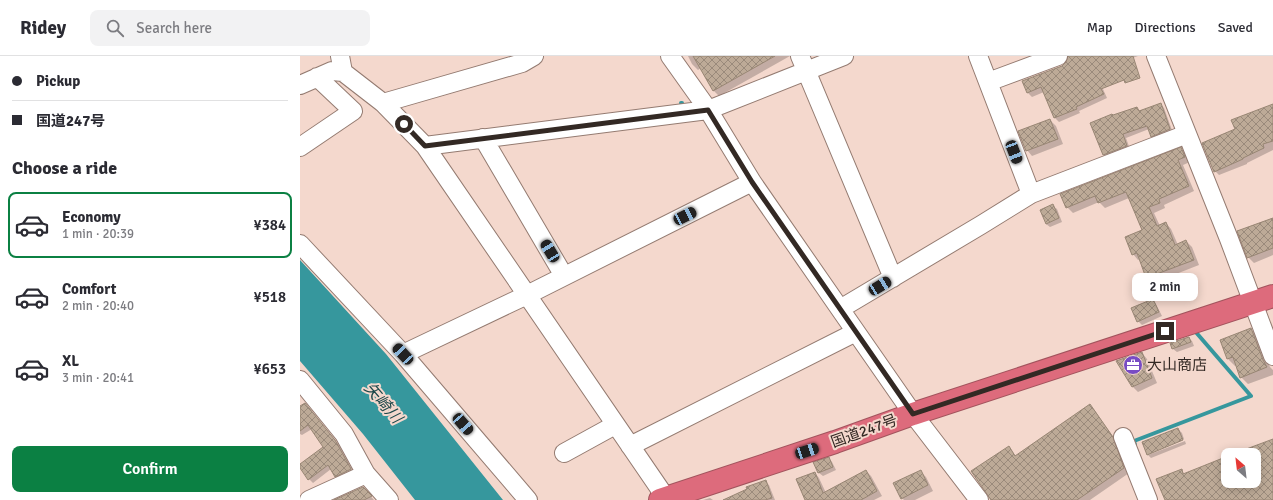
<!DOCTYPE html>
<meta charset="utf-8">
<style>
:root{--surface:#fff;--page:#f2f2f3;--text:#2b2b33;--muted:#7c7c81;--line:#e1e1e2;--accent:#0b8043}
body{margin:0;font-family:Signika,"Noto Sans JP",sans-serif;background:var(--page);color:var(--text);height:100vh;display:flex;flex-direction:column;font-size:15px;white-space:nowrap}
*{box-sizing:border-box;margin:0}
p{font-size:13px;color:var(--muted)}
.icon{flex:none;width:22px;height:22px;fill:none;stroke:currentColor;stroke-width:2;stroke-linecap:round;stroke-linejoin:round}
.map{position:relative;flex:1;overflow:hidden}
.details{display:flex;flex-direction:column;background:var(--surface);width:300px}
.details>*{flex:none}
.banner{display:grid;align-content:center;height:88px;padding:0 12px;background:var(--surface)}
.needle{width:26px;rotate:332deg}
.controls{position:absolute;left:921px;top:392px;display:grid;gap:8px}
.controls a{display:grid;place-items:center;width:40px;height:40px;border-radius:8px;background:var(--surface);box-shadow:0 2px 10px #0003;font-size:20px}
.end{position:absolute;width:18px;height:18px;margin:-9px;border:5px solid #332924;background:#fff;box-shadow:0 0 0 2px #fff}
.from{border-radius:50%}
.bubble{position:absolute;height:28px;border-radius:8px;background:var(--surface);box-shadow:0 2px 10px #0003;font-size:13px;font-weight:600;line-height:28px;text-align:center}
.car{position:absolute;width:12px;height:24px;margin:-12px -6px;border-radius:5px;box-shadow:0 0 3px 1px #0007;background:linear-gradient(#222 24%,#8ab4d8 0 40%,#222 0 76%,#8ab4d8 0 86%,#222 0)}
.banner b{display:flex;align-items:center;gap:14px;height:38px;font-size:15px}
.banner b+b{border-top:1px solid var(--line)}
.banner i{width:10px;height:10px;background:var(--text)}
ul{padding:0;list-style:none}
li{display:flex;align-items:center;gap:12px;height:66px;margin:0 8px 6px;padding:0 4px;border:2px solid transparent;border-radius:8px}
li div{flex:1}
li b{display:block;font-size:15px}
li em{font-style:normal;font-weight:600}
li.active{border-color:var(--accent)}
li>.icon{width:36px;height:36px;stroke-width:1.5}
h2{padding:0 12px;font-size:18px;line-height:48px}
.primary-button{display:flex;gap:8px;margin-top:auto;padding:8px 12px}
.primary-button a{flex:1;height:46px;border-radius:8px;background:var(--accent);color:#fff;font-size:16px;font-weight:600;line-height:46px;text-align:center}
header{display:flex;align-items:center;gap:24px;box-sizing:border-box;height:56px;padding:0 20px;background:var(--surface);border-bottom:1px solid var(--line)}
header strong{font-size:19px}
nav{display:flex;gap:22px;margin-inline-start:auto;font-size:14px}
.search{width:280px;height:36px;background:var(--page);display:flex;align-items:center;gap:10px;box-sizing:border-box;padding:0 14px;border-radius:8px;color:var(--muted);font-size:15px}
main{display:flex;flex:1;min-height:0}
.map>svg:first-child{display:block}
.water{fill:#36979d}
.shadow{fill:#0003}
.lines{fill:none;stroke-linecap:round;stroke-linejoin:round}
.stream{stroke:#36979d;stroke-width:4}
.building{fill:url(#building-cross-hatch);stroke:#988674}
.minor-casing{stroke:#947b71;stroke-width:20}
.highway-casing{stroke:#a2545d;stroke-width:24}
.minor{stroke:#fff;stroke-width:18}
.highway{stroke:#dd6b7c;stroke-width:22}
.route{stroke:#332924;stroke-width:5}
.labels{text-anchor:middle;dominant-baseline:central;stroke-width:4;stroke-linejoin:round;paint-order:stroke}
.poi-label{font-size:15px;fill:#332924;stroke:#f4d8cd;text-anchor:start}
.street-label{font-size:15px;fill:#332924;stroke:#f4d8cd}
.water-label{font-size:16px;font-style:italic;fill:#1d484a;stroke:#f4d8cd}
</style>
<header>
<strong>Ridey</strong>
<div class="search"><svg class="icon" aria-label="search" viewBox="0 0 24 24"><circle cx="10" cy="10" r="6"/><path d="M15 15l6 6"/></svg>Search here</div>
<nav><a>Map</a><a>Directions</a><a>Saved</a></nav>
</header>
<main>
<section class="details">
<div class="banner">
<b><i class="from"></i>Pickup</b>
<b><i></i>国道247号</b>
</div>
<h2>Choose a ride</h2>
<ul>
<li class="active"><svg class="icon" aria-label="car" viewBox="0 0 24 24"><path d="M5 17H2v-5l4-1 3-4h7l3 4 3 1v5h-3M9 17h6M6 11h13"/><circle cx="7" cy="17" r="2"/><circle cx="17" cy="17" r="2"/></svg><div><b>Economy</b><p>1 min · 20:39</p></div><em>¥384</em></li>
<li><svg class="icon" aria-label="car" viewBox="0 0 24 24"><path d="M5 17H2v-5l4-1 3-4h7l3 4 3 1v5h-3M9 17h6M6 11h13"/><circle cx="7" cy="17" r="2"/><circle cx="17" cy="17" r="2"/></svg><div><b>Comfort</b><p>2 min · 20:40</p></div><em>¥518</em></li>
<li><svg class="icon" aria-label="car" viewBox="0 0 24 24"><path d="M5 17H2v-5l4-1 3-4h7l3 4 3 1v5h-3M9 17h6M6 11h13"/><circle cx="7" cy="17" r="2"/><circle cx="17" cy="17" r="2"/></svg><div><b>XL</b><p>3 min · 20:41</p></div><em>¥653</em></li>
</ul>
<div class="primary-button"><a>Confirm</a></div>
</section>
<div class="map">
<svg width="973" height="444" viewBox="0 0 973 444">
<defs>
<pattern id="building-cross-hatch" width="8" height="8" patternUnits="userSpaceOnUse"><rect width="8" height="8" fill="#bdaa97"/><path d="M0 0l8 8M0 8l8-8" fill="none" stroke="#9a8a7b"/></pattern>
</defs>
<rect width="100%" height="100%" fill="#f4d8cd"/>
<path class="water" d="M0 204 86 298 203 444H115L63 378 0 305Z"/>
<path class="shadow" d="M388 0H490L419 40 414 35 401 12 398 14 392 8Z
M769 0H838L784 20 799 29 803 33 807 42 779 55 780 57 759 66 755 62 744 36 732 41 727 36 767 7Z
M860 48 864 52 873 77 855 84 852 80 849 73 826 82 830 93 808 102 804 98 813 60 837 52 840 55Z
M973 49V94L947 107V108L919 119 915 115 936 74Z
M750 64 756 70 763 88 732 100 727 94Z
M881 93 887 98 890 106 883 109 894 135 864 149 865 152 854 157 860 170 866 167 871 173 878 189 886 185 892 191 899 209 853 227 847 221 840 203 838 204 833 198 843 175 829 142 805 152 799 146 773 157 767 151Z
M753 150 757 153 762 166 750 171 746 168Z
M973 164V199L954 207 948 201Z
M853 244 856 248 862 260 842 269 838 265Z
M951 273 958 281 970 311 973 314V319L948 328 941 321 937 309 935 310 928 303Z
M889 282 892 285 894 290 877 296 873 293Z
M842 297 847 303 857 327 838 336 833 331 817 305Z
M790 350 795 355 818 388 829 417 790 444H692L709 391 716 400Z
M0 352H9L39 389 54 417 39 424 31 413 13 427 9 423 0 409 24 391 12 373 2 379 0 378Z
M878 373 882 377 884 383 847 398 843 387Z
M973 384V444H866L881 414 885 418 928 401V425H954V399H934Z
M885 385 886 388 851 402 848 399Z
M528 402 532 406 536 414 523 420 519 417 515 407Z
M566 415 571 420 582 440 574 444H508L515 417 519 422 526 437Z
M620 415 626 421 633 435 615 444H604L602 442Z
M465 425 469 429 475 444H426Z
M67 436 74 444H37Z
M410 442 413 444H403Z"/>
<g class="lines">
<path class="stream" d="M381 47H382
M835 389 834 385 951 340 894 274"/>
</g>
<path class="building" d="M393 0H475L413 35Z
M768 0H833L840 22 825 27 824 24 801 33 804 38 776 51 777 53 754 62 741 31 727 37 722 25 762 10 766 6Z
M861 47 870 73 851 81 847 70 823 78 827 90 803 99 790 67 812 58 813 59 837 51 839 55Z
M973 48V85L963 88 964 92 943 102V103L914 116 902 87 935 73 931 64Z
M750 63 758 83 726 95 718 75Z
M881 91 885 101 878 104 889 130 859 143 860 147 849 151 857 170 866 166 875 189 886 184 894 204 846 222 837 197 832 199 825 181 842 174 826 136 798 147 795 140 766 152 760 138Z
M753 148 759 162 746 168 740 154Z
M973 162V192L947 202 937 175Z
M853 243 859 256 837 266 831 252Z
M951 272 963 304 967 311 940 322 933 301 927 303 920 284Z
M889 281 891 286 872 293 870 287Z
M842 296 852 322 832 331 816 305Z
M5 347 35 384 51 413 35 421 28 409 8 424 0 412V408L23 391 8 369 0 375V350Z
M790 348 813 381 824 412 777 444H691L671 415 709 390 715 400Z
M878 372 883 384 847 399 842 386Z
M973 383V444H865L856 423 882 413 883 418 928 400V425H954V399L933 398Z
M529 401 533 411 518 417 513 406Z
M566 414 577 435 561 444H505L496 423 515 416 523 437Z
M621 414 628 429 601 443 593 427Z
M466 424 472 442 465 444H423L447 433 446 431Z
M63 431 72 440 64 444H34Z"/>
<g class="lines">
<defs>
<path id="minor" d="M40 0 43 16
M370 0 407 52 452 126 540 253 613 358 679 444
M500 0 593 222
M678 0 731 138
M856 0 929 183 973 300
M688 26 758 0
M0 29 32 15 43 16 83 47 125 90 366 442
M83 47 222 7 234 0
M183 82 264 220
M125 90 408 54 544 0
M0 91 53 55 17 21
M0 188 103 298 228 444
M540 253 681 169 731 138 887 78
M103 298 227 239 452 126
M0 324 44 378 66 418 89 444
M823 381 848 444
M330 390 556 276
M264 397 315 369
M9 444 66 418"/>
<path id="highway" d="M360 444 535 386 613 358 973 240"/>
</defs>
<use href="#minor" class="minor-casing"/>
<use href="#highway" class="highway-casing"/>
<use href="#minor" class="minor"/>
<use href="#highway" class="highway"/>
</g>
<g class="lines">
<path class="route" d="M104 68 125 90 408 54 452 126 613 358 865 275"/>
</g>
<defs>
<symbol id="office-disc" viewBox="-11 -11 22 22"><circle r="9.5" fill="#784cc4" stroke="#f4d8cd"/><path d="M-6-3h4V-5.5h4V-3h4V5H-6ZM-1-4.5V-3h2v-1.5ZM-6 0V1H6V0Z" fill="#fff"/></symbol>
</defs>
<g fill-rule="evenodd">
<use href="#office-disc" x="822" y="298" width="22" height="22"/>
</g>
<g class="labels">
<g class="poi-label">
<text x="847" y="309">大山商店</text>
</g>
<g class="street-label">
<text transform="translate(564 375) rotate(-20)">国道247号</text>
</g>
<g class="water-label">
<text transform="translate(83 347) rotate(49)">矢崎川</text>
</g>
</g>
</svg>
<div class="controls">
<a><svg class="needle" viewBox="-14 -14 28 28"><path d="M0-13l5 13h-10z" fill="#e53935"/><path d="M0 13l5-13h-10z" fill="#7c7c81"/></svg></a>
</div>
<i class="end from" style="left:104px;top:68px"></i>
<i class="end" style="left:865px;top:275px"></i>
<div class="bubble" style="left:832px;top:217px;width:66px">2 min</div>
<i class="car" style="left:714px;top:96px;rotate:159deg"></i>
<i class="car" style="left:385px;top:160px;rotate:63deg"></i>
<i class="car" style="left:250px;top:195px;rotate:329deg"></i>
<i class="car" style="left:580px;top:230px;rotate:59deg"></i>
<i class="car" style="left:103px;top:298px;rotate:317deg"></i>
<i class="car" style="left:163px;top:368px;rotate:139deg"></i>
<i class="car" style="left:507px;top:395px;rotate:72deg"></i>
</div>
</main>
